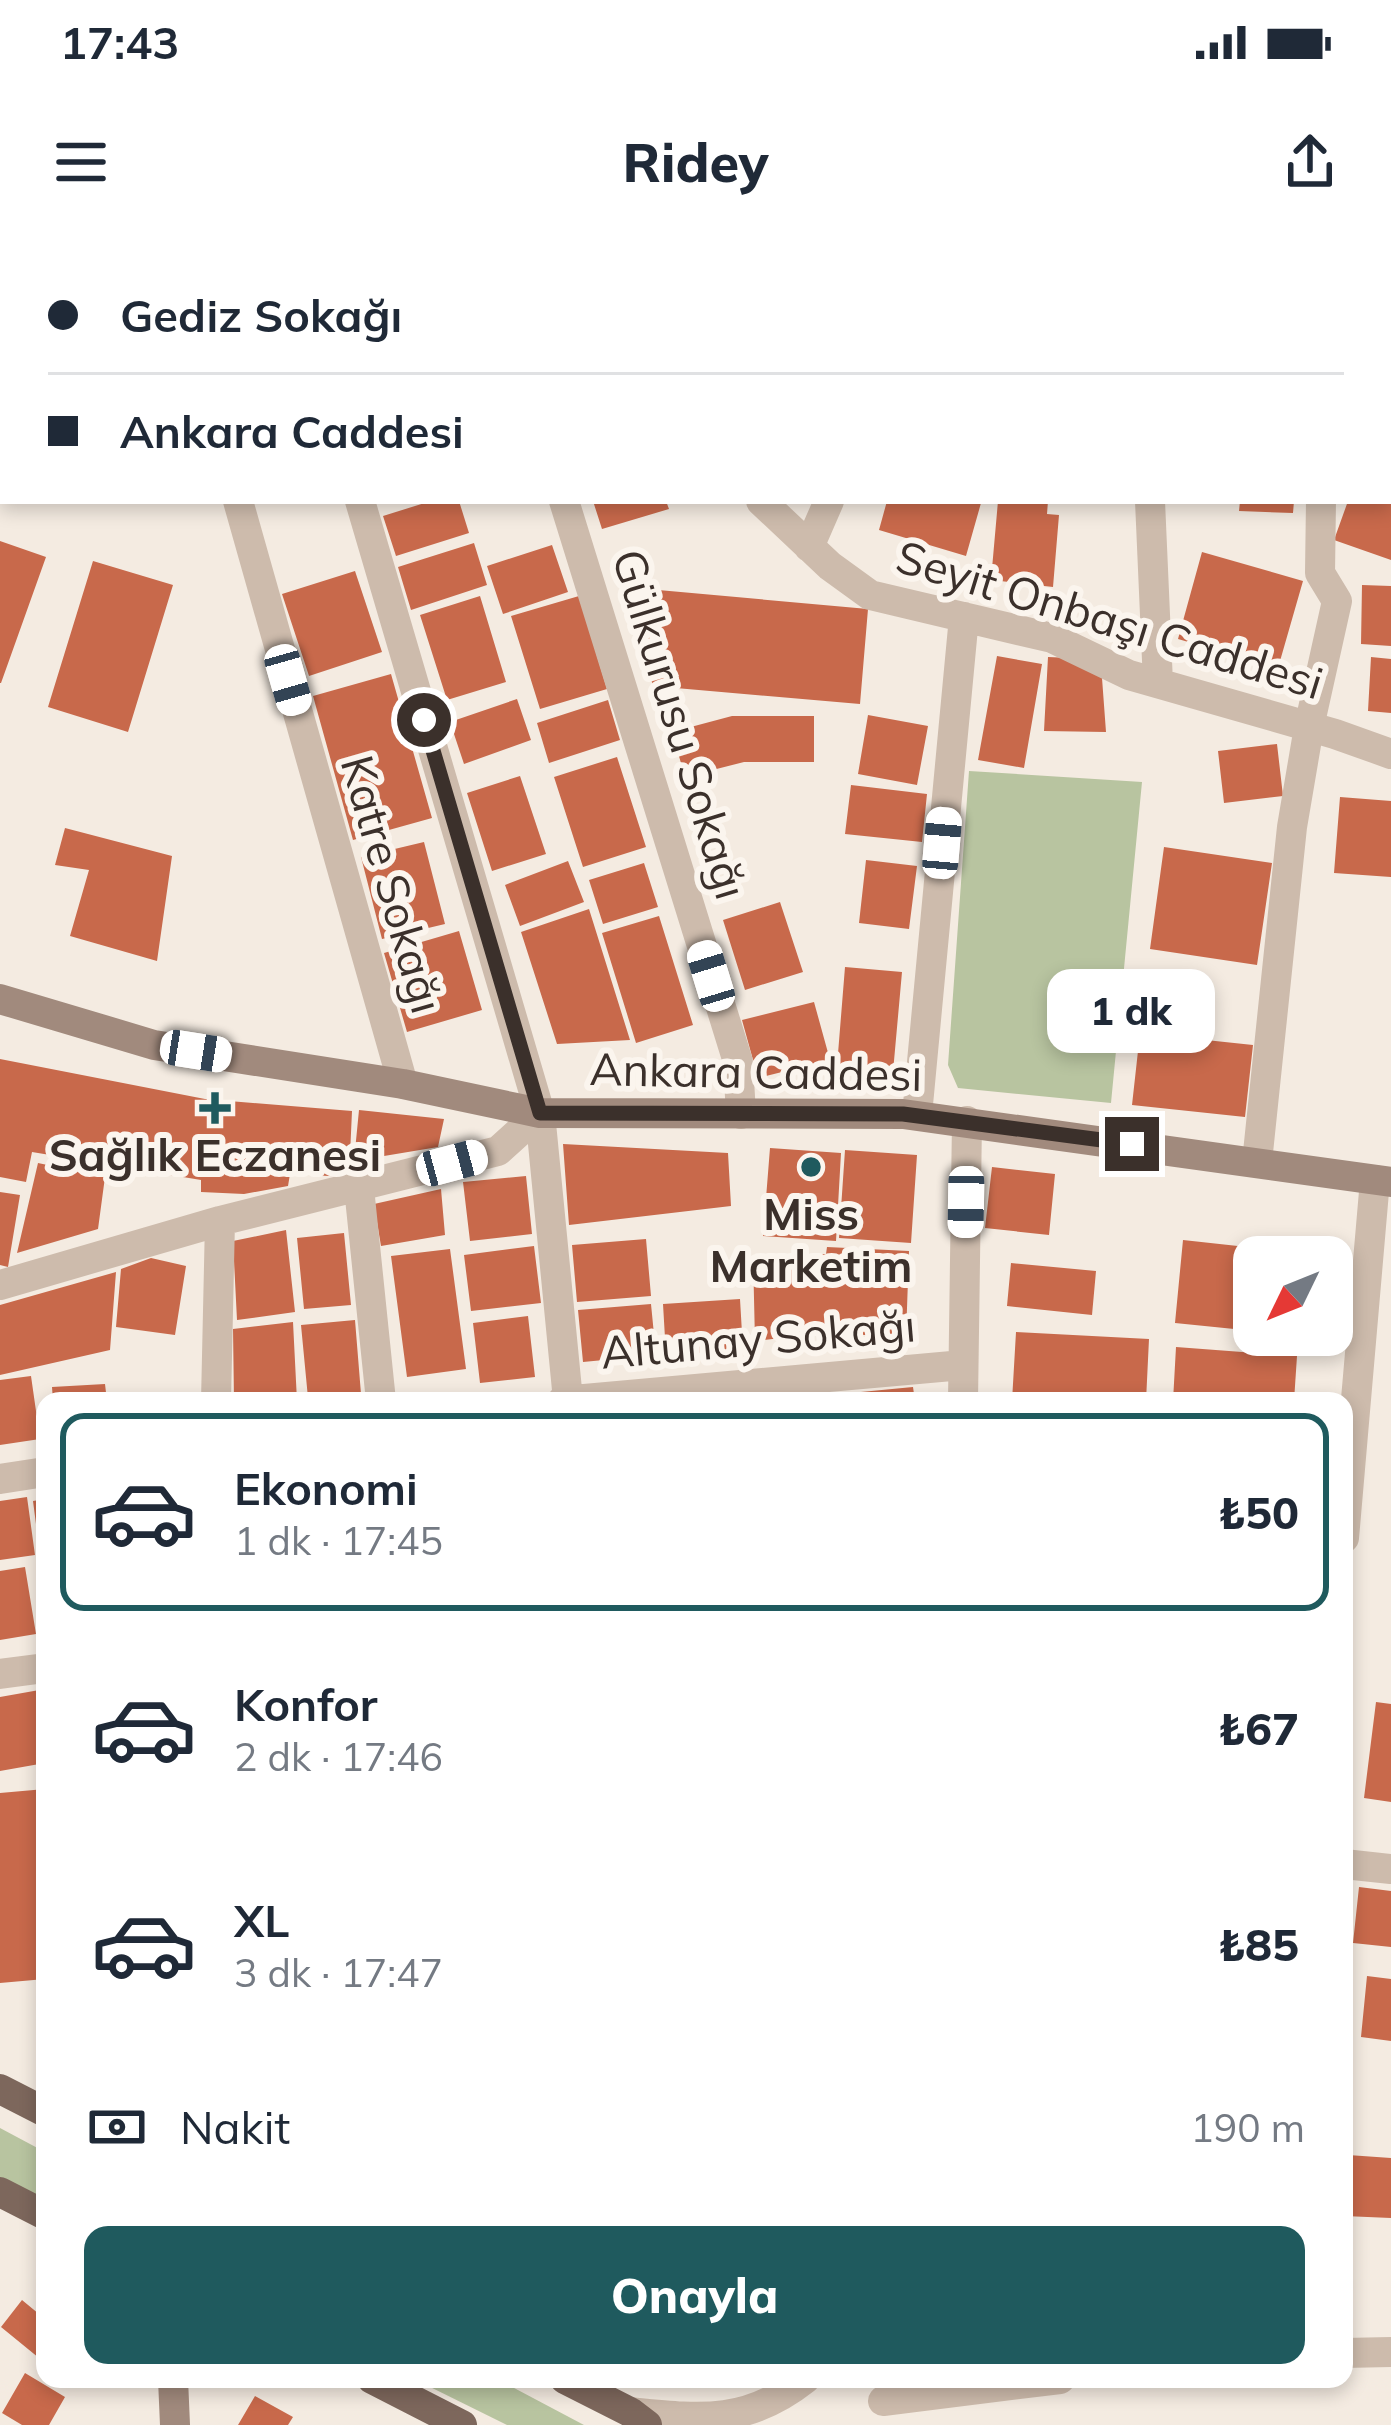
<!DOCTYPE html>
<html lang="tr">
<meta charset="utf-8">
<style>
:root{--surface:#fff;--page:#f6f6f7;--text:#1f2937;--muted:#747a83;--line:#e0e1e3;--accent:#1f5a5e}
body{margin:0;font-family:Mulish,sans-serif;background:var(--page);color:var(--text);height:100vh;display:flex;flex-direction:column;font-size:45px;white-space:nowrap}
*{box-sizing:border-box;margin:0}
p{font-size:39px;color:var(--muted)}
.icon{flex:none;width:66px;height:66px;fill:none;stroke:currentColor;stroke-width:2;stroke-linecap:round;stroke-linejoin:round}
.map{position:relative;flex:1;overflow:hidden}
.details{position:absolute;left:36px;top:1152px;width:1317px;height:996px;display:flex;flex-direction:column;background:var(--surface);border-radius:24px;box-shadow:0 6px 18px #0003}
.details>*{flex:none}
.banner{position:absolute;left:0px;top:0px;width:1392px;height:264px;box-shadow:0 6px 18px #0003;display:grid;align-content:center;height:264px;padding:0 48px;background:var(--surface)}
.needle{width:78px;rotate:227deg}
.tools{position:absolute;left:1233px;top:996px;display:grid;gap:24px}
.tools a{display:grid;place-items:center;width:120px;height:120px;border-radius:24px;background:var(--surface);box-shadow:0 6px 18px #0003;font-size:60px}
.end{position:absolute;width:54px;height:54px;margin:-27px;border:15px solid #3b302b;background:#fff;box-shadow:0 0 0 6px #fff}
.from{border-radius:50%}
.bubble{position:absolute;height:84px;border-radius:24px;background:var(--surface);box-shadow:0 6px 18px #0003;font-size:39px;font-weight:800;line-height:84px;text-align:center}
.car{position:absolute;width:36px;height:72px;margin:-36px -18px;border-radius:15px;box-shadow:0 0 9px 3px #0007;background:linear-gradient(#fff 24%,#345 0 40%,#fff 0 76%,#345 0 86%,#fff 0)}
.banner b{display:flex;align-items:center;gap:42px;height:114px;font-size:45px}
.banner b+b{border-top:3px solid var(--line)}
.banner i{width:30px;height:30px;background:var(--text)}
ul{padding:21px 0 0;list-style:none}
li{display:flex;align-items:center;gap:36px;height:198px;margin:0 24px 18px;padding:0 24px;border:6px solid transparent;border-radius:24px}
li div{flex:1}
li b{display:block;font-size:45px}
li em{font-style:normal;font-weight:800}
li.current{border-color:var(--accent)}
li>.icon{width:108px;height:108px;stroke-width:1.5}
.pay{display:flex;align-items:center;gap:30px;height:132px;padding:0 48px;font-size:45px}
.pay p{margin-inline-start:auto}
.cta{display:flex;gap:24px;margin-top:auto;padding:24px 48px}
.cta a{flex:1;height:138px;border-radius:24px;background:var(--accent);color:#fff;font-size:48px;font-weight:800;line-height:138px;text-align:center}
.status{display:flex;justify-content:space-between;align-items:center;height:84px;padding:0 60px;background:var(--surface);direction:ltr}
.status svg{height:33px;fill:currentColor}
header{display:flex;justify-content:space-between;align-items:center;height:156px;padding:0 48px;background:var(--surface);font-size:54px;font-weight:800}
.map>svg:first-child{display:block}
.green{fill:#b8c4a0}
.building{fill:#c8694b}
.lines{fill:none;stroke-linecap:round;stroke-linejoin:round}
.street{stroke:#cdbbac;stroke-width:30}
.secondary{stroke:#a18a7d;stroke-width:30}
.primary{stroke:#7d675c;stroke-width:30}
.route{stroke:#3b302b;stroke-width:15}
.poi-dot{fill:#1f5a5e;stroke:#fbf5ee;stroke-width:4.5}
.labels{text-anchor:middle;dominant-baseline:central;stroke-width:12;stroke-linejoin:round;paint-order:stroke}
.street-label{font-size:45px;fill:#3b302b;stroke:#fbf5ee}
.poi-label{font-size:45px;font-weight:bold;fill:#3b302b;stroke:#fbf5ee}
</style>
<div class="status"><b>17:43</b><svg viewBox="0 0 49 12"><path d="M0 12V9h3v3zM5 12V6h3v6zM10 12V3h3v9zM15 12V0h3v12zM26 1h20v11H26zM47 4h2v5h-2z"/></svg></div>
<header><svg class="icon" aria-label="menu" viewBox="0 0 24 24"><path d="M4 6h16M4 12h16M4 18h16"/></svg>Ridey<svg class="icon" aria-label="share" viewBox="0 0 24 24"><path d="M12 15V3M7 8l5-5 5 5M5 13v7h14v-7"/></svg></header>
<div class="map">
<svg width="1391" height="2185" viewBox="0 0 1391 2185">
<rect width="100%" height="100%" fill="#f4ebe1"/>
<path class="green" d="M969 531 1142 542 1111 863 958 848 948 825Z
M0 1888 45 1912V1962L0 1940Z
M414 2139H497L584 2185H507Z"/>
<path class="building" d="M431 261H459L469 293 396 316 383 276Z
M593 261H666L669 269 602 289Z
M887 261 981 263 966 316 879 290Z
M998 261H1048L1047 274 1059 275 1053 347 991 340Z
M1240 261H1294L1293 273 1239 271Z
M1348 261H1391V320L1334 300Z
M0 301 46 317 1 443H0Z
M474 303 487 345 411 370 398 327Z
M552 305 568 352 503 374 487 326Z
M1202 312 1303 341 1278 428 1178 399Z
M93 321 173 345 128 492 48 467Z
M355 331 382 412 309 436 282 354Z
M1362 345 1391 346V406L1361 404Z
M625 347 868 369 860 464 653 446Z
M480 356 506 442 447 460 420 375Z
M579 356 607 449 540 469 511 376Z
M997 416 1042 424 1024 528 978 520Z
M1048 417 1071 418 1102 438 1106 492 1044 491Z
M1371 417 1391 419V473L1368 471Z
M391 434 432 578 353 600 313 456Z
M517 459 531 500 464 524 450 482Z
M608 460 620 500 549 523 537 483Z
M868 475 928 486 917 545 858 534Z
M732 476H814V522H744L685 537 672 492Z
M1277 504 1283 556 1224 563 1218 511Z
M617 517 646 607 583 627 554 537Z
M520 536 546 614 492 631 467 553Z
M851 545 927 554 922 602 845 594Z
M1340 557 1391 561V637L1334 633Z
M65 588 172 616 157 721 70 696 89 630 55 625Z
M424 602 445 684 382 699 361 617Z
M1164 607 1272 623 1257 725 1150 709Z
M866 620 917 626 909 689 859 683Z
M568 621 584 662 520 686 505 645Z
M644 623 658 667 603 684 589 640Z
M780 662 803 732 745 750 723 680Z
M589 669 630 800 557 804 521 692Z
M659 676 693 785 636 803 602 693Z
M459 691 482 770 407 792 384 713Z
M845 727 902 732 893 832 837 826Z
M814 762 830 820 758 838 742 780Z
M1140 793 1253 805 1245 877 1132 865Z
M0 819 205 859 352 871 349 937 290 934 288 946 244 954 201 952V940L32 912 26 942 0 937Z
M359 870 444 879 438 907 354 921Z
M563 904 728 913 731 966 569 985Z
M770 908 841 913 836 1001 763 996Z
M845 910 917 915 911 1003 839 998Z
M38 923 105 937 98 989 17 1013Z
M992 927 1055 934 1049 995 985 988Z
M526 936 532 994 470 1001 463 942Z
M441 949 445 995 381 1006 374 964Z
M0 952 20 955 8 1027 0 1025Z
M286 990 295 1072 237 1080 233 1001Z
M344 993 351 1065 304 1069 297 998Z
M646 999 651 1056 577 1062 572 1005Z
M1183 1000 1310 1014 1309 1017H1254V1091L1175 1083Z
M534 1006 541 1063 471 1071 464 1015Z
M827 1007 909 1011 906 1097 823 1093 755 1101 753 1015 826 1014Z
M450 1009 466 1129 407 1137 391 1016Z
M151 1018 186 1026 175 1095 116 1087 121 1029Z
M1011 1023 1096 1031 1092 1075 1007 1066Z
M116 1032 110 1110 0 1135V1065Z
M740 1059 743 1110 666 1115 663 1064Z
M651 1064 656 1115 583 1122 578 1070Z
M528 1076 535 1137 480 1143 473 1083Z
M355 1080 361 1154 308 1158 301 1085Z
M293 1082 297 1161H234L233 1089Z
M1016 1092 1149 1099 1146 1161H1012Z
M1176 1107 1297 1116 1294 1161H1173Z
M31 1136 40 1199 0 1205V1140Z
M105 1144 107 1161H53L52 1147Z
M913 1147 915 1161H841L840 1154Z
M27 1257 35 1315 0 1320V1261Z
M45 1259V1307H39L33 1261Z
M25 1327 36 1394 0 1400V1331Z
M45 1449V1523L0 1531V1457Z
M1376 1462 1391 1464V1562L1364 1558Z
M45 1549V1739L0 1743V1553Z
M1359 1647 1391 1651V1707L1353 1703Z
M1367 1736 1391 1739V1801L1361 1797Z
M1348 1915 1391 1918V1978L1344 1976Z
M22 2060 45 2079V2111L39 2118 1 2087Z
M25 2133 65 2157 49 2185H22L2 2173Z
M255 2156 293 2177 288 2185H238Z"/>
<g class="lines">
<path class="street" d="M232 0V3
M480 0 481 3
M636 0V3
M873 0V3
M1153 3V0
M1338 3 1339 0
M1389 85 1391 86
M0 238 3 237
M238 261 403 844
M360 261 540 873 568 1160
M564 261 738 822 741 874
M761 261 830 326 870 355 1052 398 1129 435 1335 494 1391 514
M1150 261 1158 443
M809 307 829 261
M917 875 964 377
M1257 922 1292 587 1309 487 1337 361 1320 333 1321 261
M359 948 381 1161
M0 1045 220 981 498 911 540 873
M216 1161 220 981
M562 1161 963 1125
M963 1161 967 881
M0 1239 45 1232
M1344 1298 1375 940
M0 1434 45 1428
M1344 1624 1391 1629
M1344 2113 1391 2112
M883 2161 1060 2139
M630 2172C701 2179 747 2185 805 2139"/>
<path class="secondary" d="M0 759 154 805 403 844 540 873 903 874 1391 942
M173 2139 175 2185"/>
<path class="primary" d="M0 1849 45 1872
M0 1952 45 1975
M372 2139 462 2185
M565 2139 630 2172 647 2185"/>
</g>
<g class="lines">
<path class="route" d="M424 480 540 873 903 874 1132 904"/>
</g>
<g class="poi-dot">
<path d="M209 850h12v12h12v12h-12v12h-12v-12h-12v-12h12z"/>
<circle cx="811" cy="927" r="12"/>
</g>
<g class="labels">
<g class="street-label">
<text transform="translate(1110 379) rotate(17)">Seyit Onbaşı Caddesi</text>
<text transform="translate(681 484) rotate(73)">Gülkurusu Sokağı</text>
<text transform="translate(393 644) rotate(74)">Katre Sokağı</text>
<text transform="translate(756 831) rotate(1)">Ankara Caddesi</text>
<text transform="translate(758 1098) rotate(-5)">Altunay Sokağı</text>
</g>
<g class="poi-label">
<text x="215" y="914">Sağlık Eczanesi</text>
<text x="811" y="973">Miss<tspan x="811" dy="52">Marketim</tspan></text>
</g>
</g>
</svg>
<div class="tools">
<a><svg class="needle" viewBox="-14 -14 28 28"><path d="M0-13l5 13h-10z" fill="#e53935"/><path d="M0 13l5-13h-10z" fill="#747a83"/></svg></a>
</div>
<i class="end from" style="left:424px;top:480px"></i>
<i class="end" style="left:1132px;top:904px"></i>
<div class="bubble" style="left:1047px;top:729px;width:168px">1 dk</div>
<i class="car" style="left:288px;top:440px;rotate:164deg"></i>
<i class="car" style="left:942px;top:603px;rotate:5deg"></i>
<i class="car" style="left:711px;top:736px;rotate:343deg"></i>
<i class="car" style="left:196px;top:811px;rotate:99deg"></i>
<i class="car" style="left:452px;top:923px;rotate:75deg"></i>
<i class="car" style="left:966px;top:962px;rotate:181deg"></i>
<div class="banner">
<b><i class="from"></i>Gediz Sokağı</b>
<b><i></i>Ankara Caddesi</b>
</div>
<section class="details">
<ul>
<li class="current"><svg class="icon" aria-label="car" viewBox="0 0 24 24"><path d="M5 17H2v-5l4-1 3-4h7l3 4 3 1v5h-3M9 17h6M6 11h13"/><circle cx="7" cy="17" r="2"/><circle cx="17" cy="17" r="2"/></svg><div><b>Ekonomi</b><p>1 dk · 17:45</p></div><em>₺50</em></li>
<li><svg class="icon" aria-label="car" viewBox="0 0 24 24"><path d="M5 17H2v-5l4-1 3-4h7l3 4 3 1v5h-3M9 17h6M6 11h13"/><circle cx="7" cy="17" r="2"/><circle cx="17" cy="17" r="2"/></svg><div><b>Konfor</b><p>2 dk · 17:46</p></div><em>₺67</em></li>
<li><svg class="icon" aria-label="car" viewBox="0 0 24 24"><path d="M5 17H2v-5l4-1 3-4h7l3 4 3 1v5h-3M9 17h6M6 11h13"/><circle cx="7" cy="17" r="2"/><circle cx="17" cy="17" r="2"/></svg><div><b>XL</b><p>3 dk · 17:47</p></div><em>₺85</em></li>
</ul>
<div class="pay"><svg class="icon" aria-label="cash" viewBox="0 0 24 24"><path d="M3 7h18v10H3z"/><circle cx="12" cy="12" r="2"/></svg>Nakit<p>190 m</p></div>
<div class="cta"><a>Onayla</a></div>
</section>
</div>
